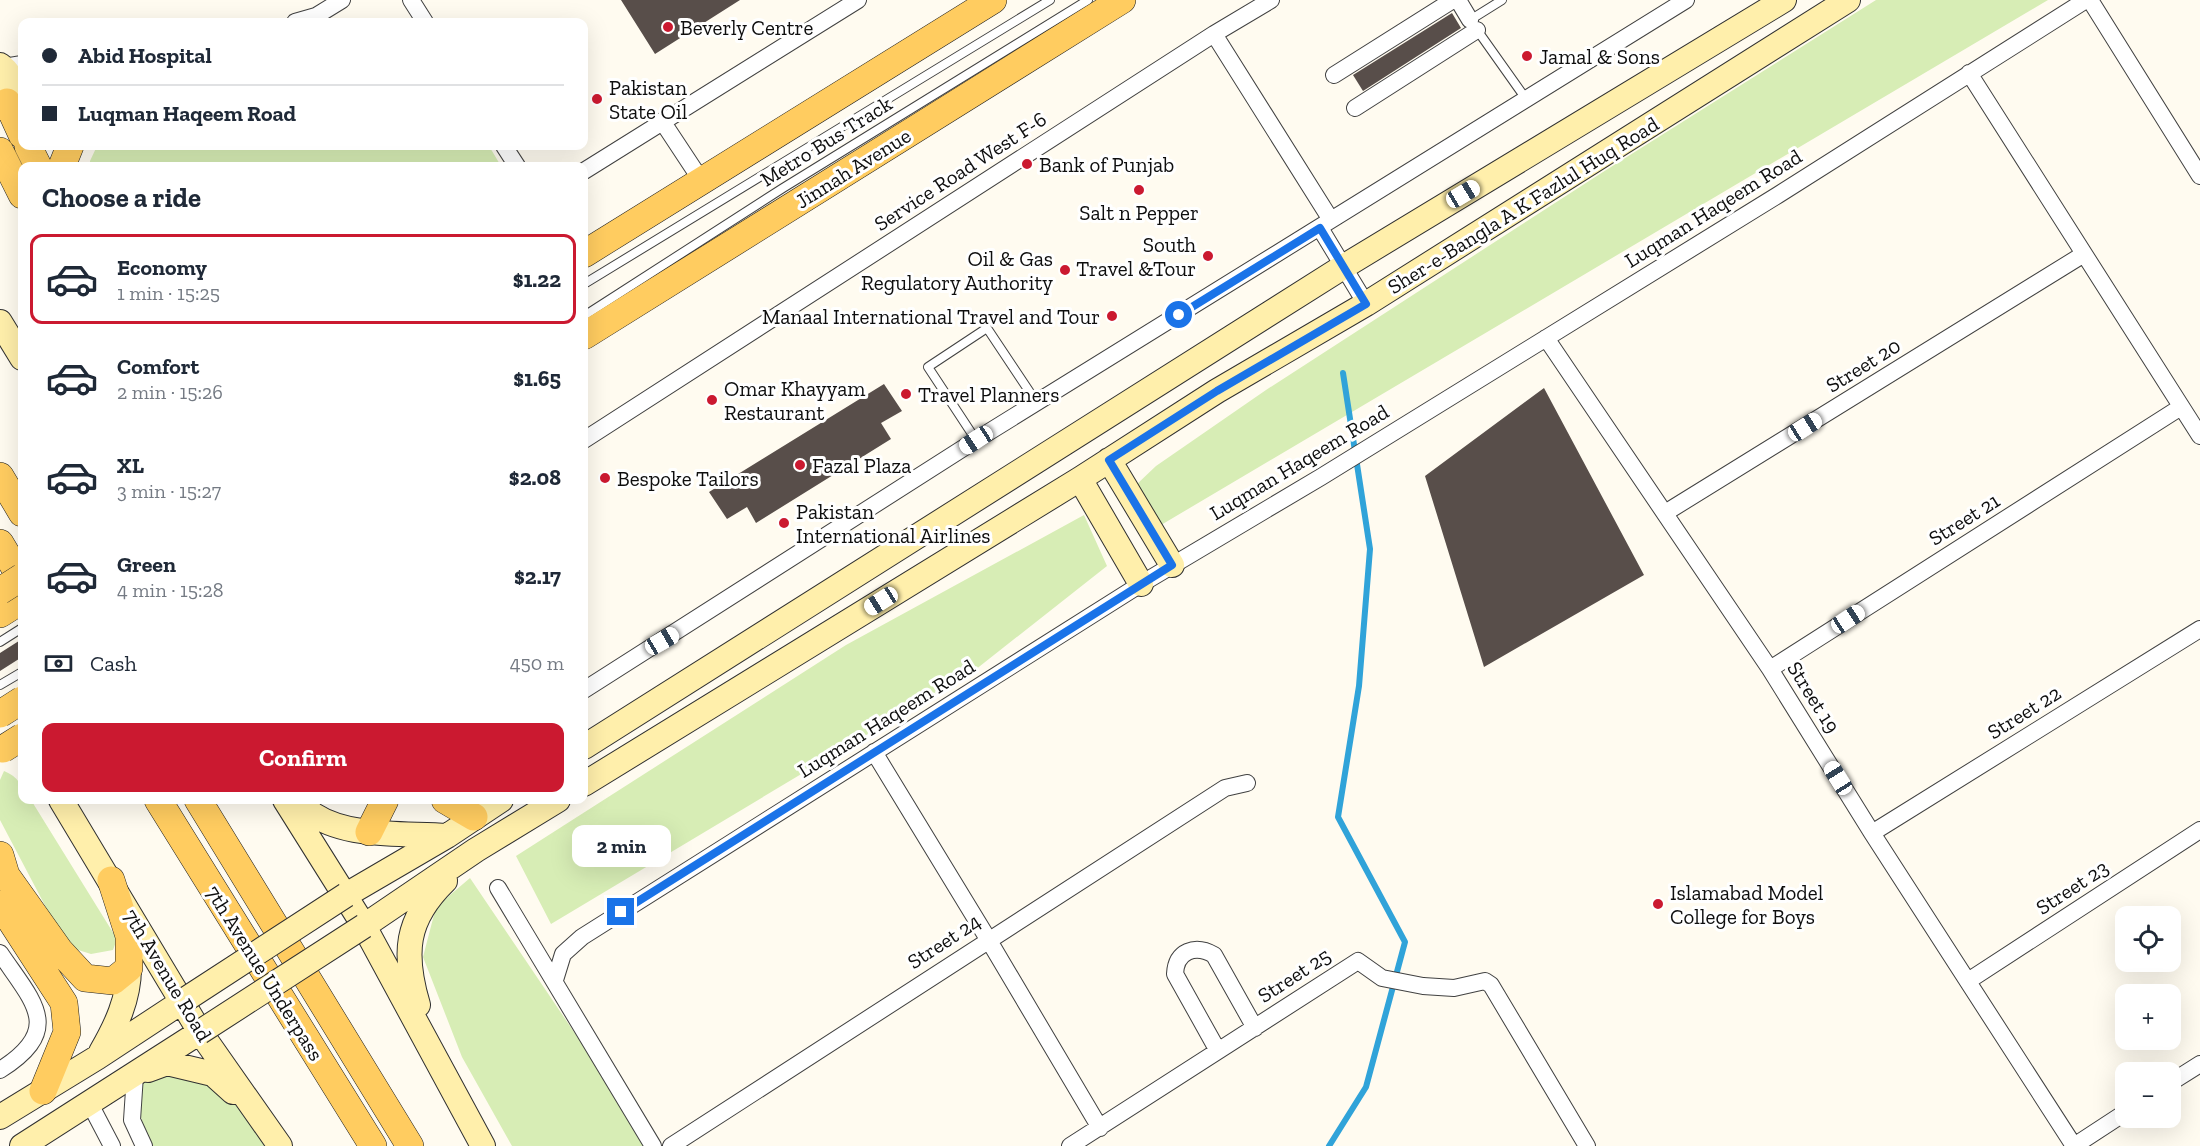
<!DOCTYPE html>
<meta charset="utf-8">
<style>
:root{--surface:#fff;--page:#f6f6f7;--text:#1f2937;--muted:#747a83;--line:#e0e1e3;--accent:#cb1930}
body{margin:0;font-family:"Zilla Slab",serif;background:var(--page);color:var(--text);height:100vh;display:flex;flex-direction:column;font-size:22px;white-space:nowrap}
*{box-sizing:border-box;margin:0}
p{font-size:20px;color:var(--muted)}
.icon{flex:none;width:33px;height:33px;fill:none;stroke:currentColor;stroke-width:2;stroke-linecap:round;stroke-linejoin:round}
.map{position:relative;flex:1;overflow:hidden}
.details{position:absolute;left:18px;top:162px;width:570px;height:642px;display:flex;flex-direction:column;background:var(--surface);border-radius:12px;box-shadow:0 6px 24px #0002}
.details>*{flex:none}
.banner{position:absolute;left:18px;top:18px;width:570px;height:132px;border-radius:12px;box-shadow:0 6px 24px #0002;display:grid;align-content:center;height:132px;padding:0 24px;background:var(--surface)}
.fabs{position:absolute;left:2115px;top:906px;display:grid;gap:12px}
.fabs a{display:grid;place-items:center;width:66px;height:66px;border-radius:12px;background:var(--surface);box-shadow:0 6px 24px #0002;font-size:30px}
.end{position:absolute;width:27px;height:27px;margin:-14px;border:8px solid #1a73e8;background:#fff;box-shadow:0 0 0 3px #fff}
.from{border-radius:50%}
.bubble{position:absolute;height:42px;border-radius:12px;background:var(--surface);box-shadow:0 6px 24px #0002;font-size:20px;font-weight:700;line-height:42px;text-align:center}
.car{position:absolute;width:18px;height:36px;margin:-18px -9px;border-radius:8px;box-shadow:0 0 4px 2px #0007;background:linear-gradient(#fff 24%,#345 0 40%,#fff 0 76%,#345 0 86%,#fff 0)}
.banner b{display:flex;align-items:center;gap:21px;height:57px;font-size:22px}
.banner b+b{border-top:2px solid var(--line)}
.banner i{width:15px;height:15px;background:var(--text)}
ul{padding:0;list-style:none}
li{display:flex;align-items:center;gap:18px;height:90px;margin:0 12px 9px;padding:0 12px;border:3px solid transparent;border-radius:12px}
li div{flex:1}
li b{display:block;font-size:22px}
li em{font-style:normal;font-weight:700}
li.selected{border-color:var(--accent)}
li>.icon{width:54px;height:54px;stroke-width:1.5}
h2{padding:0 24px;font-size:27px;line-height:72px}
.pay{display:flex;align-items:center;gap:15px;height:66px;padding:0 24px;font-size:22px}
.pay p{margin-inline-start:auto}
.button{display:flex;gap:12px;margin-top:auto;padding:12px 24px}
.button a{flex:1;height:69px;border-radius:12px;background:var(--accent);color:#fff;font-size:24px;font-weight:700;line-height:69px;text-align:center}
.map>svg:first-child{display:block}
.green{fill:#d7edb5}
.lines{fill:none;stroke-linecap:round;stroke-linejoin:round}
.stream{stroke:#30a3d9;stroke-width:6}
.building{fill:#584e4a}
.lane-casing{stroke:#414141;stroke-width:10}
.street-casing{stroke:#414141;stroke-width:18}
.secondary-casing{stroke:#303030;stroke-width:26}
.primary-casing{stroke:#1f1f1f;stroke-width:28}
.lane{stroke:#fff;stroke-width:8}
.street{stroke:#fff;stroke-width:16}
.secondary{stroke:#ffefab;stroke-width:24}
.primary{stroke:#ffcc60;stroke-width:27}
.secondary-bridge-casing{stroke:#303030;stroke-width:26;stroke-linecap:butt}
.primary-bridge-casing{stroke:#1f1f1f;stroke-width:28;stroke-linecap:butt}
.secondary-bridge{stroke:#ffefab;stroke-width:24}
.primary-bridge{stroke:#ffcc60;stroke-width:27}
.route{stroke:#1a73e8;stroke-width:8}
.poi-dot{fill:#cb1930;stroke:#fff;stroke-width:2}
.labels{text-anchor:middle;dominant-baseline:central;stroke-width:6;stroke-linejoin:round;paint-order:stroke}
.poi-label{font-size:21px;fill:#0e0e0e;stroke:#fff;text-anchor:start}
.street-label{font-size:21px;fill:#0e0e0e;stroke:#fff}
</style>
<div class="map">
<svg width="2200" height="1146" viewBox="0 0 2200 1146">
<rect width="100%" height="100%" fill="#fffbf0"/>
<path class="green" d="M1876 0H2048L1161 525 1136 485 1156 466 1266 390 1603 172Z
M97 146H489L501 166H90V161Z
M1084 515 1107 566 975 670 551 924 516 856 846 645Z
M4 771C19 778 22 783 22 800H31L117 939 113 950 91 954 75 949 60 934 0 820V780Z
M470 878 651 1146H512L462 1057 423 957 436 907Z
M167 1070 213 1074 271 1146H149L140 1114V1080Z"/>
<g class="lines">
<path class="stream" d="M1329 1146 1366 1087 1405 942 1338 817 1359 686 1370 549 1343 373"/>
</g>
<path class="building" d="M621 0H740L655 54Z
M1452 13 1461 28 1363 91 1353 75Z
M884 384 902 411 881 423 891 439 756 523 747 507 727 519 709 492Z
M1544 388 1644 575 1484 667 1425 476Z
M22 639V657L0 671V653Z"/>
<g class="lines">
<defs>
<path id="lane" d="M1502 0 1470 20 1526 99
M584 284 1050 0
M584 316 783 188 1088 0
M976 440 928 367 987 328 1037 403
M0 642 22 628
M0 685 22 672"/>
<path id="street" d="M411 0 425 22
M1458 0 1470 20
M2090 0 2200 176
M295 22 316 16 342 0
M1214 34 1331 220
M4 67 22 64
M1969 73 2200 436
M1334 75 1453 0
M1355 108 1477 30
M662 121 701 180
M504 146 517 166
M584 171 858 0
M1320 228 1366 304
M1546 338 1770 669 1872 833 2074 1146
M584 440 1214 34 1271 0
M1665 513 2084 254
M1770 669 2181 407
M584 690 976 440 1686 0
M874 752 988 939 1100 1128
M1872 833 2200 629
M498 888 653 1146
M0 953C33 1002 65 1029 0 1070
M555 980 563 954 582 937 1141 584 1321 477 1778 195 2086 0
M1968 981 2200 830
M1218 1051 1175 974C1176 951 1195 944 1214 955L1255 1028
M135 1075 132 1120 144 1146
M2170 1083 2200 1064
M90 1104 112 1146
M671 1146 1225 788 1247 783
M1070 1146 1358 961 1382 978 1423 986 1454 988 1485 981 1491 985 1587 1146
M2074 1146 2126 1112"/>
<path id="secondary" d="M0 65C17 77 14 96 0 108
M0 322 22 358
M1109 460 1172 565
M1080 479 1141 584
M584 747 1343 267 1784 0
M584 784 1080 479 1217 391 1366 304 1848 0
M61 800 200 1032 280 1146
M285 800 364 926 483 1146
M297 800C303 805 308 811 314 815 349 838 406 833 447 836
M346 895 447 836 501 800
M364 926 476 850 558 800
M418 1005C403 954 405 920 445 881
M101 1052C116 1026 129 999 129 968
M148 1070 167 1063 213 1074 233 1092
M0 1117 98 1057 183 1001
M22 1146 200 1032"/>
<path id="primary" d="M7 102 22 135
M28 146 38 166
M0 151 22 195
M62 166 70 146
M584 254 993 0
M584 336 1122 0
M0 476 22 513
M0 543 22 580
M0 614 22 600
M158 800 373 1146
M198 800 410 1146
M445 800 474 817
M369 832 385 800
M0 855 6 875 60 951 85 978 113 981 129 968V936L111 880
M0 904 64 1003 67 1032 43 1091"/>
</defs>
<use href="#lane" class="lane-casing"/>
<use href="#street" class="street-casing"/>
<use href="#secondary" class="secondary-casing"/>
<use href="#primary" class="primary-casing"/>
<use href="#lane" class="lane"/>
<use href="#street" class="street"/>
<use href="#secondary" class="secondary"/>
<use href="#primary" class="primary"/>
<defs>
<path id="secondary-bridge" d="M183 1001 346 895
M200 1032 364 926"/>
<path id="primary-bridge" d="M0 591 22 577
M0 714 22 700
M3 749 22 737"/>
</defs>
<use href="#secondary-bridge" class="secondary-bridge-casing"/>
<use href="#primary-bridge" class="primary-bridge-casing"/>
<use href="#secondary-bridge" class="secondary-bridge"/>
<use href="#primary-bridge" class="primary-bridge"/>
</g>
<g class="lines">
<path class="route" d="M621 912 1172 565 1109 460 1217 391 1366 304 1320 228 1179 315"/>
</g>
<g class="poi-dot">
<circle cx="668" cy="27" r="6"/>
<circle cx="1527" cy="56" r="6"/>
<circle cx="597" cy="99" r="6"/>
<circle cx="1027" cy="164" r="6"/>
<circle cx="1139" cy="190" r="6"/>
<circle cx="1208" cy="256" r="6"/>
<circle cx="1065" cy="270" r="6"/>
<circle cx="1112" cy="316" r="6"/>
<circle cx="906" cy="394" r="6"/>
<circle cx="712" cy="400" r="6"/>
<circle cx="800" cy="465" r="6"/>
<circle cx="605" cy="478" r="6"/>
<circle cx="784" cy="523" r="6"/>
<circle cx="1658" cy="904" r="6"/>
</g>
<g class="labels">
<g class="poi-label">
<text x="680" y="27">Beverly Centre</text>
<text x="1539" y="56">Jamal &amp; Sons</text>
<text x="609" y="87">Pakistan<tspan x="609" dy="24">State Oil</tspan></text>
<text x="1039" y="164">Bank of Punjab</text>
<text x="1139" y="212" text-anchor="middle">Salt n Pepper</text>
<text x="1196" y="244" text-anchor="end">South<tspan x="1196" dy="24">Travel &amp;Tour</tspan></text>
<text x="1053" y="258" text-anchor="end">Oil &amp; Gas<tspan x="1053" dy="24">Regulatory Authority</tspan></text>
<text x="1100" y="316" text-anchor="end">Manaal International Travel and Tour</text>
<text x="724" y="388">Omar Khayyam<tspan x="724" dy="24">Restaurant</tspan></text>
<text x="918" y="394">Travel Planners</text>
<text x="812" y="465">Fazal Plaza</text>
<text x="617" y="478">Bespoke Tailors</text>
<text x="796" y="511">Pakistan<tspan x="796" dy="24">International Airlines</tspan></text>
<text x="1670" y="892">Islamabad Model<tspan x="1670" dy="24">College for Boys</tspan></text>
</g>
<g class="street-label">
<text transform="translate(826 141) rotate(-32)">Metro Bus Track</text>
<text transform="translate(853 168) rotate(-32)">Jinnah Avenue</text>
<text transform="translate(960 171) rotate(-33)">Service Road West F-6</text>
<text transform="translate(1523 205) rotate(-32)">Sher-e-Bangla A K Fazlul Huq Road</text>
<text transform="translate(1713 208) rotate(-32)">Luqman Haqeem Road</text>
<text transform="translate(1863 365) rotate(-32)">Street 20</text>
<text transform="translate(1299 462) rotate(-31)">Luqman Haqeem Road</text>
<text transform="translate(1964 519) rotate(-32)">Street 21</text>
<text transform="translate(1814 697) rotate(58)">Street 19</text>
<text transform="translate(2024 712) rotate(-32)">Street 22</text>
<text transform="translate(886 718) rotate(-32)">Luqman Haqeem Road</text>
<text transform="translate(2072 887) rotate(-33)">Street 23</text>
<text transform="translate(944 941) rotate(-33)">Street 24</text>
<text transform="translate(265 973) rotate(58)">7th Avenue Underpass</text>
<text transform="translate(168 975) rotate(59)">7th Avenue Road</text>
<text transform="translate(1294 975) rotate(-33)">Street 25</text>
</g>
</g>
</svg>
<div class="fabs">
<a><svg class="icon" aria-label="locate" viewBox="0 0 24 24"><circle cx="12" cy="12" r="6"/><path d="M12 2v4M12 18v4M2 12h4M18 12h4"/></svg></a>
<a>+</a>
<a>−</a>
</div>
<i class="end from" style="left:1179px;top:315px"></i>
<i class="end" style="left:621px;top:912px"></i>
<div class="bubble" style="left:572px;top:825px;width:99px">2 min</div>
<i class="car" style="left:1463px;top:194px;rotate:59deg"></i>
<i class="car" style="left:1805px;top:427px;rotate:58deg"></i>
<i class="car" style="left:976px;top:440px;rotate:237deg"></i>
<i class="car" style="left:881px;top:601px;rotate:238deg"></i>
<i class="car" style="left:1848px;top:619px;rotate:57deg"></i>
<i class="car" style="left:662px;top:641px;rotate:60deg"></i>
<i class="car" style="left:1838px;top:778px;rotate:328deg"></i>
<div class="banner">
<b><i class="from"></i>Abid Hospital</b>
<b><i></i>Luqman Haqeem Road</b>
</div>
<section class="details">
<h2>Choose a ride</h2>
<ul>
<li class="selected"><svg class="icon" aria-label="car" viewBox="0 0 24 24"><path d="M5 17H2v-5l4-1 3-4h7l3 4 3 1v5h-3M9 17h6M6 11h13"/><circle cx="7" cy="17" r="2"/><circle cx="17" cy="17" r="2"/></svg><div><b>Economy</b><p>1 min · 15:25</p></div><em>$1.22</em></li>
<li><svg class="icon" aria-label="car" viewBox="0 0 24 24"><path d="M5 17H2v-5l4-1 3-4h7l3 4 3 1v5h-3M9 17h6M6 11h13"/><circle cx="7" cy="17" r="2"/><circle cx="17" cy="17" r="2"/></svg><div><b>Comfort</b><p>2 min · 15:26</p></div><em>$1.65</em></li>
<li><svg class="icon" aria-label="car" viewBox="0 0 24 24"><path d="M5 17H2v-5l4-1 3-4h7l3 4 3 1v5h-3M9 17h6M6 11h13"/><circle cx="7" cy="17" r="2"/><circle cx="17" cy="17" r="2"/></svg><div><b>XL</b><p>3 min · 15:27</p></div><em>$2.08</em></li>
<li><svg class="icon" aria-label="car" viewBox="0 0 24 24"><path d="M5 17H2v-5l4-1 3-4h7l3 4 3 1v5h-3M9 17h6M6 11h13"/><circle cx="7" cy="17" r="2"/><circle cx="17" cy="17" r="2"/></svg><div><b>Green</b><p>4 min · 15:28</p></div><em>$2.17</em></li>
</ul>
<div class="pay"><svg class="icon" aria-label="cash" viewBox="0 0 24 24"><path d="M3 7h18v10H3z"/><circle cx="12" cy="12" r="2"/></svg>Cash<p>450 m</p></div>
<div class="button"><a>Confirm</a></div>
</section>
</div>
